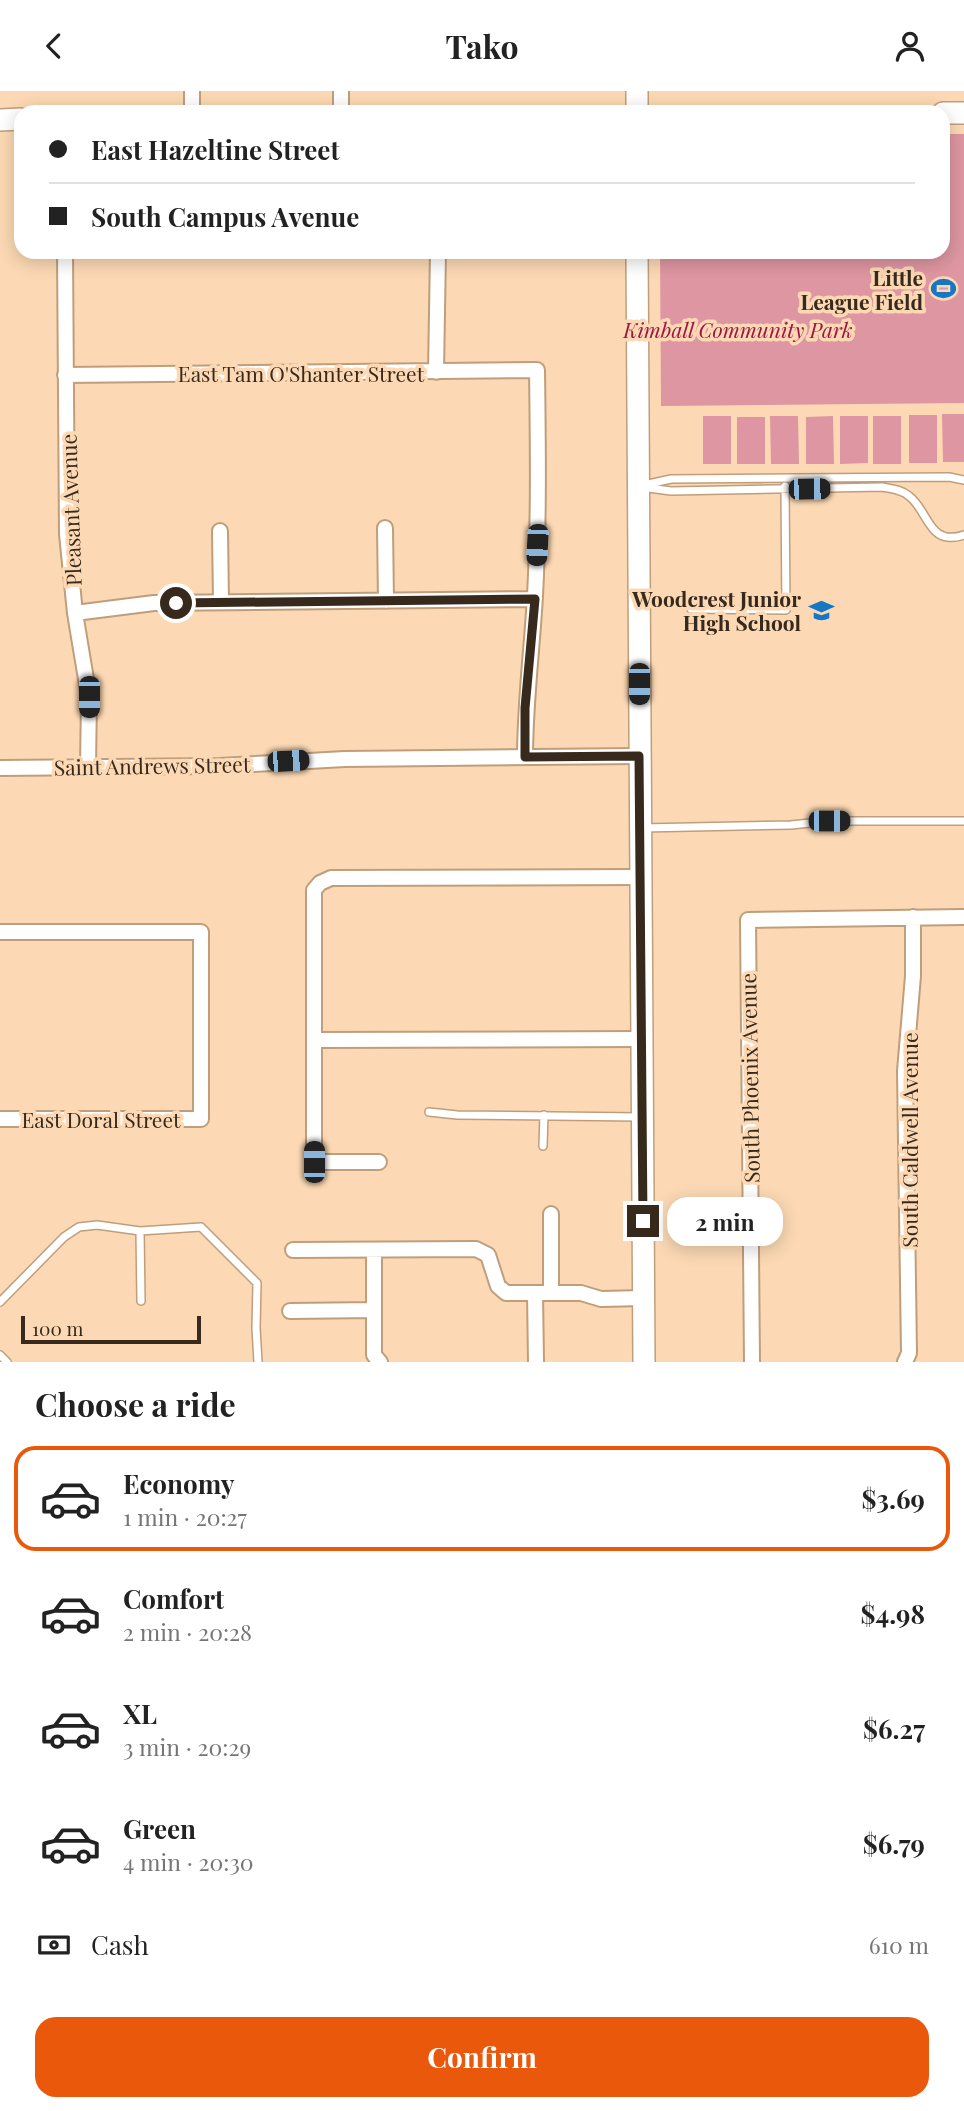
<!DOCTYPE html>
<meta charset="utf-8">
<style>
:root{--surface:#fff;--page:#f6f6f6;--text:#222;--muted:#767676;--line:#e0e0e0;--accent:#ea580c}
body{margin:0;font-family:"Playfair Display",serif;background:var(--page);color:var(--text);height:100vh;display:flex;flex-direction:column;font-size:26px;white-space:nowrap}
*{box-sizing:border-box;margin:0}
p{font-size:23px;color:var(--muted)}
.icon{flex:none;width:38px;height:38px;fill:none;stroke:currentColor;stroke-width:2;stroke-linecap:round;stroke-linejoin:round}
.map{position:relative;height:1271px;overflow:hidden}
.details{display:flex;flex-direction:column;background:var(--surface);flex:1}
.details>*{flex:none}
.guide{position:absolute;left:14px;top:14px;width:936px;height:154px;border-radius:21px;box-shadow:0 4px 18px #0003;display:grid;align-content:center;height:154px;padding:0 35px;background:var(--surface)}
.scale{position:absolute;left:21px;bottom:18px;width:180px;box-sizing:border-box;padding-left:7px;border:4px solid #372a1c;border-top:0;font-size:19px;line-height:24px;white-space:nowrap;color:#372a1c;-webkit-text-stroke:5px #fcd9b4;paint-order:stroke}
.end{position:absolute;width:32px;height:32px;margin:-16px;border:9px solid #372a1c;background:#fff;box-shadow:0 0 0 4px #fff}
.from{border-radius:50%}
.bubble{position:absolute;height:49px;border-radius:21px;background:var(--surface);box-shadow:0 4px 18px #0003;font-size:23px;font-weight:700;line-height:49px;text-align:center}
.car{position:absolute;width:21px;height:42px;margin:-21px -10px;border-radius:9px;box-shadow:0 0 5px 2px #0007;background:linear-gradient(#222 24%,#8ab4d8 0 40%,#222 0 76%,#8ab4d8 0 86%,#222 0)}
.guide b{display:flex;align-items:center;gap:24px;height:66px;font-size:26px}
.guide b+b{border-top:2px solid var(--line)}
.guide i{width:18px;height:18px;background:var(--text)}
ul{padding:0;list-style:none}
li{display:flex;align-items:center;gap:21px;height:105px;margin:0 14px 10px;padding:0 21px;border:4px solid transparent;border-radius:21px}
li div{flex:1}
li b{display:block;font-size:26px}
li em{font-style:normal;font-weight:700}
li.on{border-color:var(--accent)}
li>.icon{width:63px;height:63px;stroke-width:1.5}
h2{padding:0 35px;font-size:32px;line-height:84px}
.pay{display:flex;align-items:center;gap:18px;height:77px;padding:0 35px;font-size:26px}
.pay p{margin-inline-start:auto}
.cta{display:flex;gap:14px;margin-top:auto;padding:14px 35px}
.cta a{flex:1;height:80px;border-radius:21px;background:var(--accent);color:#fff;font-size:28px;font-weight:700;line-height:80px;text-align:center}
header{display:flex;justify-content:space-between;align-items:center;height:91px;padding:0 35px;background:var(--surface);font-size:32px;font-weight:700}
.map>svg:first-child{display:block}
.green{fill:#de96a2}
.lines{fill:none;stroke-linecap:round;stroke-linejoin:round}
.lane-casing{stroke:#bf9e7b;stroke-width:10}
.street-casing{stroke:#bf9e7b;stroke-width:18}
.secondary-casing{stroke:#bf9e7b;stroke-width:24}
.lane{stroke:#fff;stroke-width:7}
.street{stroke:#fff;stroke-width:14}
.secondary{stroke:#fff;stroke-width:21}
.route{stroke:#372a1c;stroke-width:9}
.labels{text-anchor:middle;dominant-baseline:central;stroke-width:7;stroke-linejoin:round;paint-order:stroke}
.poi-label{font-size:21px;font-weight:bold;fill:#372a1c;stroke:#fcd9b4;text-anchor:end}
.park-label{font-size:21px;font-style:italic;fill:#9e1644;stroke:#fcd9b4}
.street-label{font-size:21px;fill:#372a1c;stroke:#fcd9b4}
</style>
<header><svg class="icon" aria-label="back" viewBox="0 0 24 24"><path d="M15 5l-7 7 7 7"/></svg>Tako<svg class="icon" aria-label="person" viewBox="0 0 24 24"><circle cx="12" cy="8" r="4"/><path d="M4 21q1-7 8-7t8 7"/></svg></header>
<div class="map">
<svg width="964" height="1271" viewBox="0 0 964 1271">
<rect width="100%" height="100%" fill="#fcd9b4"/>
<path class="green" d="M943 43H964V312L661 315 660 161H943Z
M942 323H964V371H943Z
M909 324H937V372H909Z
M703 325H731V373H703Z
M770 325H798L799 373H771Z
M833 325 834 373H806V326Z
M840 325H868V372L840 373Z
M873 325H901V373H873Z
M737 326H765V373H737Z"/>
<g class="lines">
<defs>
<path id="lane" d="M644 394 671 388 949 386 964 389
M641 396 671 400 882 396C891 398 901 398 909 405 929 420 928 456 964 444
M691 518 786 519 785 395
M642 737 791 734 829 730H964
M429 1021 457 1024 640 1026
M543 1055 544 1024
M140 1140 141 1210
M0 1211 64 1146 79 1136 97 1134 140 1140 201 1136 257 1192 256 1237 258 1271
M0 1264 7 1271"/>
<path id="street" d="M192 0V21
M341 21V0
M65 161 67 443 75 522 89 606 88 676
M436 281 438 161
M65 284 537 279C538 354 539 430 535 505 532 559 525 612 525 666
M385 437 386 510
M220 440 221 511
M75 522 154 512 535 508
M0 677 219 675 345 668 639 665
M0 841H201V1028H0
M314 949 643 948
M379 1071H314V799L320 792 331 787 642 786
M551 1123V1201
M293 1159 476 1158 488 1164 498 1195 506 1202H581L601 1208 643 1207
M374 1159V1264L380 1271
M535 1202 536 1271
M290 1220 374 1219
M752 1271 748 829 964 826
M905 1271 909 1262 905 980 913 885V826"/>
<path id="secondary" d="M637 0V21
M943 22H964
M0 29 21 28
M637 161 644 1271"/>
</defs>
<use href="#lane" class="lane-casing"/>
<use href="#street" class="street-casing"/>
<use href="#secondary" class="secondary-casing"/>
<use href="#lane" class="lane"/>
<use href="#street" class="street"/>
<use href="#secondary" class="secondary"/>
</g>
<g class="lines">
<path class="route" d="M176 512 535 508 525 617V666L639 665 643 1130"/>
</g>
<defs>
<symbol id="stadium-bare" viewBox="-9 -9 18 18"><path d="M0-5a6.5 5 0 1 0 0 10a6.5 5 0 1 0 0-10ZM-3.5-1.8h7v3.6h-7Z" fill="#1678c4" stroke="#fcd9b4" stroke-width="2.5" paint-order="stroke"/></symbol>
<symbol id="school-bare" viewBox="-9 -9 18 18"><path d="M0-5L7-2L0 1L-7-2ZM-4 1L0 2.5L4 1V4Q0 6-4 4Z" fill="#1678c4" stroke="#fcd9b4" stroke-width="2.5" paint-order="stroke"/></symbol>
</defs>
<g fill-rule="evenodd">
<use href="#stadium-bare" x="926" y="180" width="35" height="35"/>
<use href="#school-bare" x="804" y="502" width="35" height="35"/>
</g>
<g class="labels">
<g class="poi-label">
<text x="923" y="186">Little<tspan x="923" dy="24">League Field</tspan></text>
<text x="801" y="507">Woodcrest Junior<tspan x="801" dy="24">High School</tspan></text>
</g>
<g class="park-label">
<text x="738" y="238">Kimball Community Park</text>
</g>
<g class="street-label">
<text x="301" y="282">East Tam O'Shanter Street</text>
<text transform="translate(70 419) rotate(-92)">Pleasant Avenue</text>
<text transform="translate(152 674) rotate(-1)">Saint Andrews Street</text>
<text transform="translate(749 987) rotate(-91)">South Phoenix Avenue</text>
<text x="101" y="1028">East Doral Street</text>
<text transform="translate(909 1049) rotate(-90)">South Caldwell Avenue</text>
</g>
</g>
</svg>
<div class="scale">100 m</div>
<i class="end from" style="left:176px;top:512px"></i>
<i class="end" style="left:643px;top:1130px"></i>
<div class="bubble" style="left:667px;top:1106px;width:116px">2 min</div>
<i class="car" style="left:809px;top:398px;rotate:89deg"></i>
<i class="car" style="left:537px;top:454px;rotate:183deg"></i>
<i class="car" style="left:639px;top:593px;rotate:180deg"></i>
<i class="car" style="left:89px;top:606px;rotate:180deg"></i>
<i class="car" style="left:288px;top:670px;rotate:87deg"></i>
<i class="car" style="left:829px;top:730px;rotate:90deg"></i>
<i class="car" style="left:314px;top:1071px;rotate:0deg"></i>
<div class="guide">
<b><i class="from"></i>East Hazeltine Street</b>
<b><i></i>South Campus Avenue</b>
</div>
</div>
<section class="details">
<h2>Choose a ride</h2>
<ul>
<li class="on"><svg class="icon" aria-label="car" viewBox="0 0 24 24"><path d="M5 17H2v-5l4-1 3-4h7l3 4 3 1v5h-3M9 17h6M6 11h13"/><circle cx="7" cy="17" r="2"/><circle cx="17" cy="17" r="2"/></svg><div><b>Economy</b><p>1 min · 20:27</p></div><em>$3.69</em></li>
<li><svg class="icon" aria-label="car" viewBox="0 0 24 24"><path d="M5 17H2v-5l4-1 3-4h7l3 4 3 1v5h-3M9 17h6M6 11h13"/><circle cx="7" cy="17" r="2"/><circle cx="17" cy="17" r="2"/></svg><div><b>Comfort</b><p>2 min · 20:28</p></div><em>$4.98</em></li>
<li><svg class="icon" aria-label="car" viewBox="0 0 24 24"><path d="M5 17H2v-5l4-1 3-4h7l3 4 3 1v5h-3M9 17h6M6 11h13"/><circle cx="7" cy="17" r="2"/><circle cx="17" cy="17" r="2"/></svg><div><b>XL</b><p>3 min · 20:29</p></div><em>$6.27</em></li>
<li><svg class="icon" aria-label="car" viewBox="0 0 24 24"><path d="M5 17H2v-5l4-1 3-4h7l3 4 3 1v5h-3M9 17h6M6 11h13"/><circle cx="7" cy="17" r="2"/><circle cx="17" cy="17" r="2"/></svg><div><b>Green</b><p>4 min · 20:30</p></div><em>$6.79</em></li>
</ul>
<div class="pay"><svg class="icon" aria-label="cash" viewBox="0 0 24 24"><path d="M3 7h18v10H3z"/><circle cx="12" cy="12" r="2"/></svg>Cash<p>610 m</p></div>
<div class="cta"><a>Confirm</a></div>
</section>
